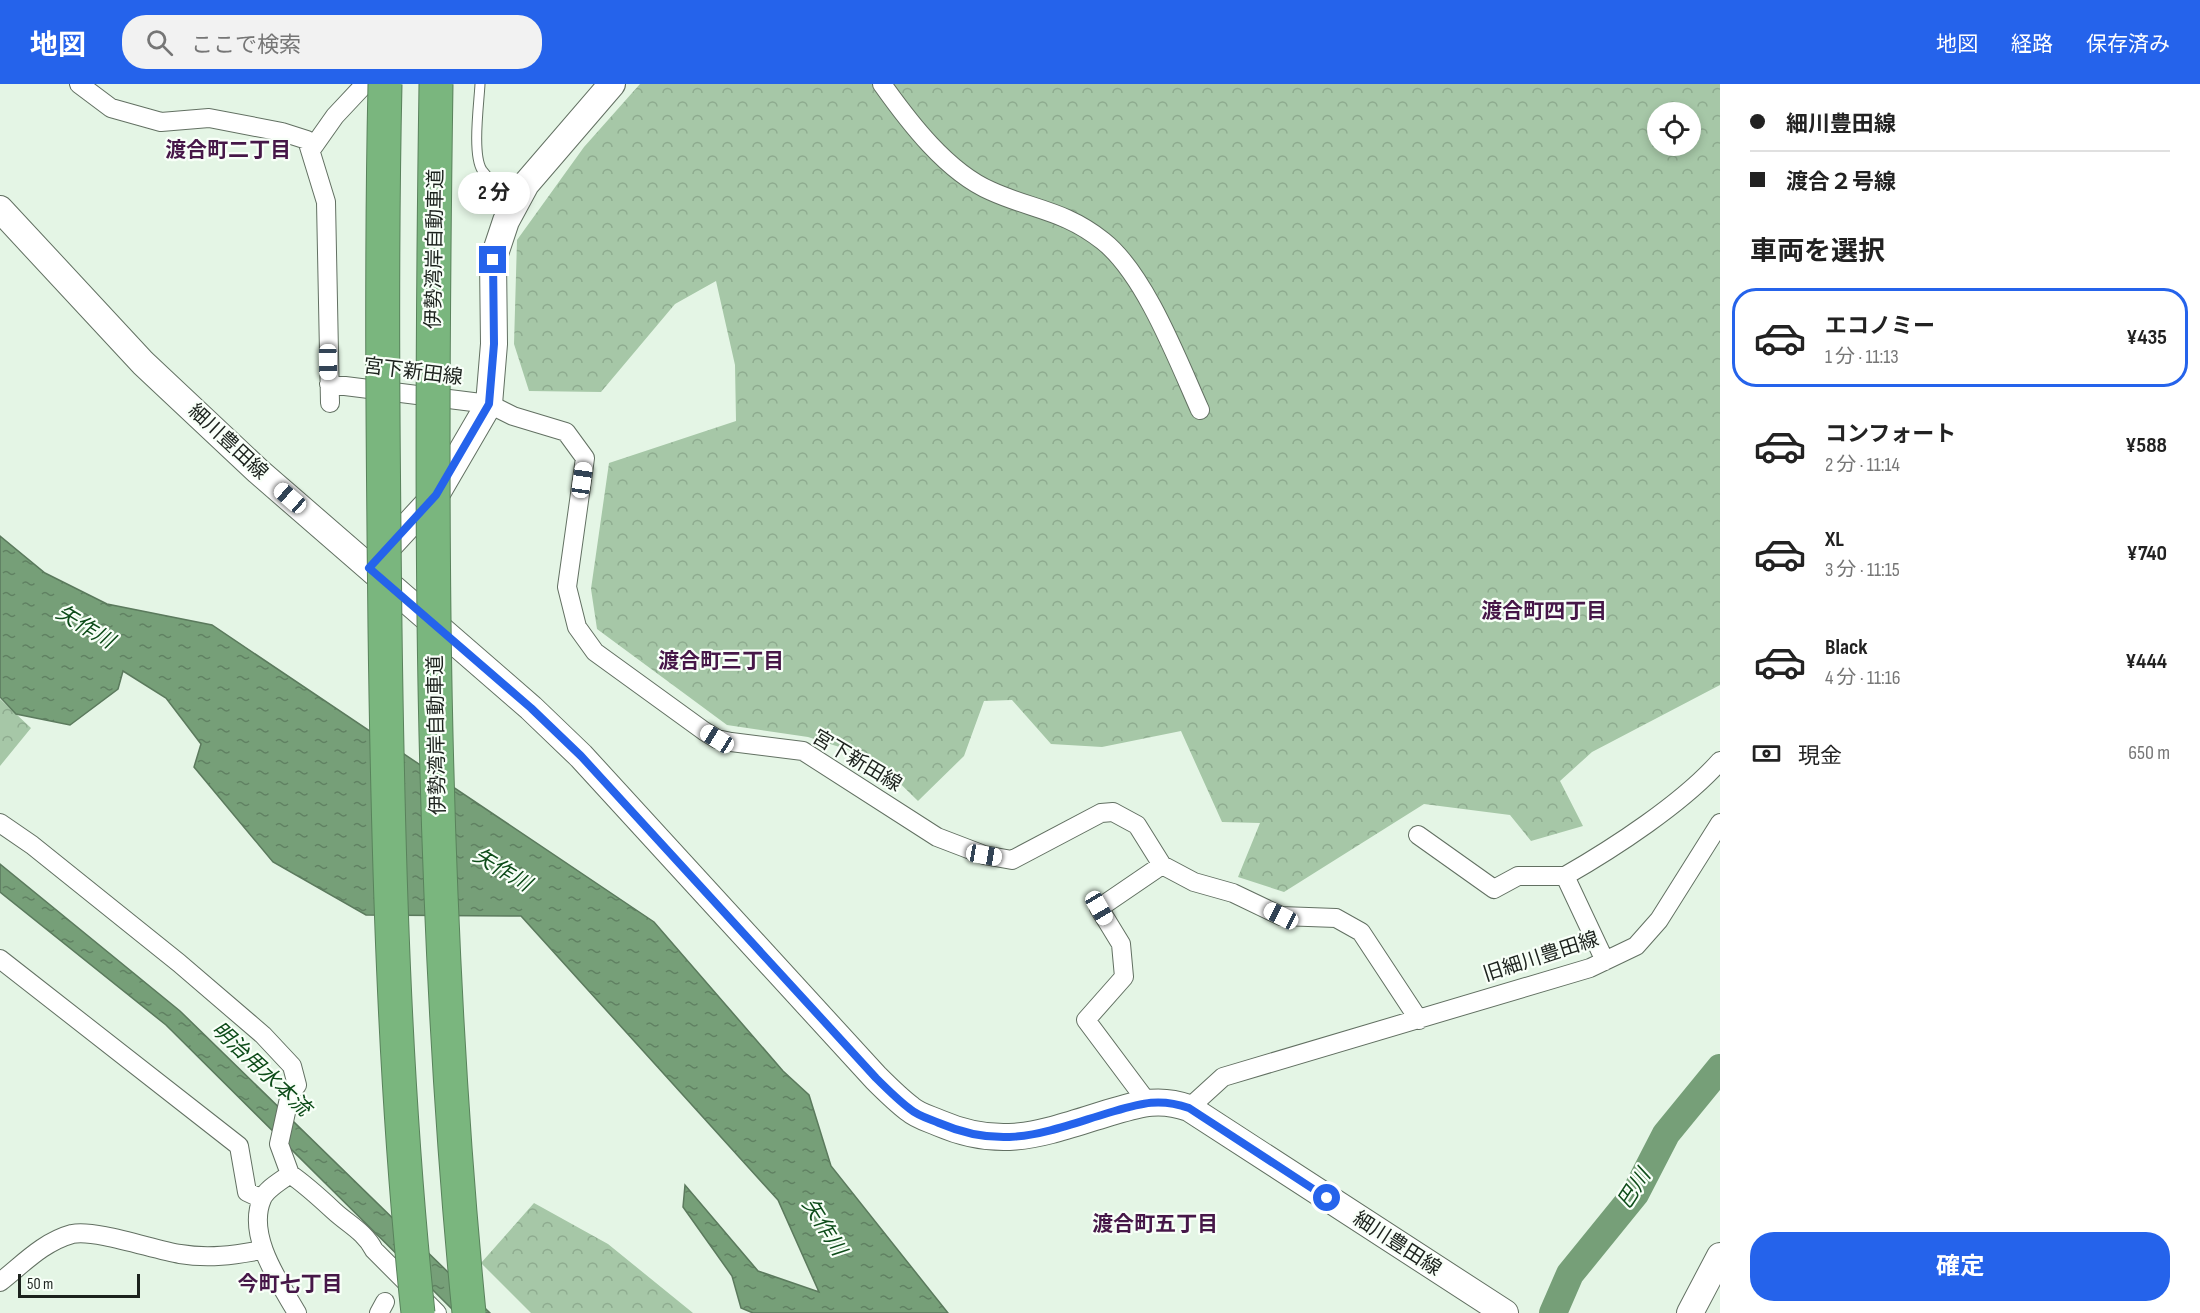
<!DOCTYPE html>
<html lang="ja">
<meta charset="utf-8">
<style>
:root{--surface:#fff;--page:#f2f2f2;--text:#222;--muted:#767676;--line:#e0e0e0;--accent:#2563eb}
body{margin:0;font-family:"Sofia Sans Condensed","Noto Sans JP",sans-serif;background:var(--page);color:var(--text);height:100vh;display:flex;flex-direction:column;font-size:22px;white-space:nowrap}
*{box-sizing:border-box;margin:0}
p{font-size:20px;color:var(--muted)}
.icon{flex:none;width:33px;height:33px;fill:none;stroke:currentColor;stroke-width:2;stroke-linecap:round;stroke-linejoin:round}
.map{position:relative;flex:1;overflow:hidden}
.drawer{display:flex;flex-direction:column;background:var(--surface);width:480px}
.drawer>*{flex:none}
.top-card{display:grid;align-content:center;height:132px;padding:0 30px;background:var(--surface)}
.tools{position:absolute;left:1647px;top:18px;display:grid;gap:12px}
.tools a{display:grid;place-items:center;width:54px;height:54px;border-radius:50%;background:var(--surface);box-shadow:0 3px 9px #0003;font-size:30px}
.scale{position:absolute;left:18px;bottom:15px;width:122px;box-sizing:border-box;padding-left:6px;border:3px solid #1c221d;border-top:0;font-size:16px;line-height:21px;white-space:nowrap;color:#1c221d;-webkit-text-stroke:4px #f8fff8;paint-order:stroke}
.end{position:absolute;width:27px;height:27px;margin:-14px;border:8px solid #2563eb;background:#fff;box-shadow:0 0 0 3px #fff}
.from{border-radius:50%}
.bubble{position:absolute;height:42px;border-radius:21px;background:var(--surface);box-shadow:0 3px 9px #0003;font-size:20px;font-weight:700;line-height:42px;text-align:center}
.car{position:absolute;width:18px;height:36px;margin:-18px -9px;border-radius:8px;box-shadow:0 0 4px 2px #0007;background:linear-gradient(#fff 24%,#345 0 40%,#fff 0 76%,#345 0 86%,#fff 0)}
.top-card b{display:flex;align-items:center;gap:21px;height:57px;font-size:22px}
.top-card b+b{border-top:2px solid var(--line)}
.top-card i{width:15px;height:15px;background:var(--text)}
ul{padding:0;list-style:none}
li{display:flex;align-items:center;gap:18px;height:99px;margin:0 12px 9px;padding:0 18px;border:3px solid transparent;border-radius:24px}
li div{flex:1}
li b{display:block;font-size:22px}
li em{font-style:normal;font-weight:700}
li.selected{border-color:var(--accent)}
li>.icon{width:54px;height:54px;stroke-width:1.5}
h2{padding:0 30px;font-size:27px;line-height:72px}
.pay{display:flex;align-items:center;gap:15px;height:66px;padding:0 30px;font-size:22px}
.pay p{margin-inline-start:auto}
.button{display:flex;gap:12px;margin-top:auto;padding:12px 30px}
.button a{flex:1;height:69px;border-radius:24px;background:var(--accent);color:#fff;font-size:24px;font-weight:700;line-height:69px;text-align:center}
header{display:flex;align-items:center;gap:36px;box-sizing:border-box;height:84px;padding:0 30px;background:var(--accent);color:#fff}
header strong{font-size:28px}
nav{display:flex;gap:33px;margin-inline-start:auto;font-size:21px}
.search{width:420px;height:54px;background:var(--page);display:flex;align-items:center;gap:15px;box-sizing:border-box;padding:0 21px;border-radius:24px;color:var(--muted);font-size:22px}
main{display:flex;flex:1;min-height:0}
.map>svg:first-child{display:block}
.forest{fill:url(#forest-crowns);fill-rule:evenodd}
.water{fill:url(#water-ripples);stroke:#5b7a5d;stroke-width:1.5}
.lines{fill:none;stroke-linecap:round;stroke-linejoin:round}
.river{stroke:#769f78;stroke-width:28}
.lane-casing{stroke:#627062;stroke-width:11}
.street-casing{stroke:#627062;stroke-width:20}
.secondary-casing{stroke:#627062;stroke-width:28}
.lane{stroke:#fff;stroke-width:9}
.street{stroke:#fff;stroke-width:18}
.secondary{stroke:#fff;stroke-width:26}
.highway-bridge-casing{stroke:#59825c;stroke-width:35;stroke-linecap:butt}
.highway-bridge{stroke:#7ab67e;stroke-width:33}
.route{stroke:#2563eb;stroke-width:8}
.labels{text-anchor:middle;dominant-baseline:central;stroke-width:4.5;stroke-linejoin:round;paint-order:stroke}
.street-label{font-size:20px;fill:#1c221d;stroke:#f8fff8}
.neighbourhood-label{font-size:21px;font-weight:bold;fill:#461748;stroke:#f8fff8}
.water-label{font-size:21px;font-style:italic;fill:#0d4c19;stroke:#f8fff8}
</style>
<header>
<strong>地図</strong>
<div class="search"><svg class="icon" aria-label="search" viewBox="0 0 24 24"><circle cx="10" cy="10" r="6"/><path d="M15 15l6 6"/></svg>ここで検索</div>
<nav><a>地図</a><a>経路</a><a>保存済み</a></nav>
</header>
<main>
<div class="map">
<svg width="1720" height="1229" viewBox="0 0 1720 1229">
<defs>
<pattern id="forest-crowns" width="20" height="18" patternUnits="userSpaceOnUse" patternTransform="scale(1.5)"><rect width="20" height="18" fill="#a6c7a7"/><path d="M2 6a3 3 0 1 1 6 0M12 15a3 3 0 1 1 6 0" fill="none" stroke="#8eab8f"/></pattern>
<pattern id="water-ripples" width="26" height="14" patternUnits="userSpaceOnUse" patternTransform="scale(1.5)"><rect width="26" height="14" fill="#769f78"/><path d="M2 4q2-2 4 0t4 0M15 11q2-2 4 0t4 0" fill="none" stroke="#608162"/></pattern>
</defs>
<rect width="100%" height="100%" fill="#e4f5e5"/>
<path class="forest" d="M640 0H1720V601L1592 668 1560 697 1583 742 1531 757 1510 731 1424 720 1284 808 1238 793 1260 739 1222 738 1181 647 1102 663 1051 660 1012 616 984 617 964 672 918 717 874 674 808 653 727 641 597 545 591 505 609 379 736 337 735 281 716 197 675 220 601 308 529 307 514 260 517 156 584 63ZM1658 28H1690V62H1658Z
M0 615 31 644 0 682Z
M534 1119 608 1160 693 1229H531L481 1179Z"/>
<path class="water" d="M0 452 45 489 107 520 212 541 654 838 783 987 809 1011 831 1082 948 1229H753L741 1224 732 1192 683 1123 685 1101 758 1187 819 1208 778 1116 521 832 366 831 273 778 194 683 201 660 166 614 123 587 118 605 70 641 16 630 0 613Z
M0 780 180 927 490 1229H456L166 941 0 808Z"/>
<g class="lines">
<path class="river" d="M1553 1229 1570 1190 1635 1110 1666 1050 1720 984"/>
<defs>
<path id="lane" d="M480 0C479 20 472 70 482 86 490 98 505 104 517 112"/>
<path id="street" d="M79 0 111 24 161 38 209 34 282 48 307 56 326 118 330 319
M882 0C909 38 947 88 991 107 1033 126 1064 126 1103 157 1145 190 1178 277 1200 326
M311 66 335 32 365 0
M329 300 489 320 513 332 566 348 585 374 567 503 577 543 595 568 704 647 717 655 731 658 803 667 937 753 984 771 1012 776 1101 729 1113 728 1137 741 1162 781 1194 798 1233 809 1281 832 1336 834 1361 848 1419 936
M0 739 32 761 179 879 263 951 292 982 297 1001 290 1010 279 1060 290 1090C281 1097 266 1105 262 1115 246 1152 280 1199 297 1229
M1418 751 1494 805 1518 792H1565L1605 877
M1565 792C1614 764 1683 719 1720 677
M0 875 239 1062 247 1108 262 1115
M1148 1019 1086 936 1124 893 1121 860 1099 824 1162 781
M1189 1024 1223 993 1590 884 1636 862 1659 836 1720 739
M290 1090C306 1101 319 1113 334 1127 348 1140 365 1148 374 1166L437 1229
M0 1198C23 1180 43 1158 72 1150 96 1145 154 1166 180 1170 209 1175 234 1171 262 1166
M379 1229 385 1218"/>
<path id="secondary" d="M0 125 143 279 258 387 531 624 581 672 876 994C887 1005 898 1016 910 1025 918 1032 930 1035 939 1039 1004 1067 1045 1048 1108 1029 1139 1020 1158 1013 1189 1024L1505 1229
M377 475 436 411 489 320 494 260 493 176 506 137 526 100 612 0
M1690 1229 1720 1172"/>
</defs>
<use href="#lane" class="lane-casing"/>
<use href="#street" class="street-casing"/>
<use href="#secondary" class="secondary-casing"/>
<use href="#lane" class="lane"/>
<use href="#street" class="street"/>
<use href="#secondary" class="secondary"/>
<defs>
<path id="highway-bridge" d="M385 0C381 181 383 363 385 544 388 773 394 1001 418 1229
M436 0C430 410 429 821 469 1229"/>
</defs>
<use href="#highway-bridge" class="highway-bridge-casing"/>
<use href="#highway-bridge" class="highway-bridge"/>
</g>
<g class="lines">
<path class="route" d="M493 176 494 260 489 320 436 411 369 484 531 624 581 672 876 994C887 1005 898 1016 910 1025 918 1032 930 1035 939 1039 1004 1067 1045 1048 1108 1029 1139 1020 1158 1013 1189 1024L1327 1114"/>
</g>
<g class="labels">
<g class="street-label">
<text transform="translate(435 165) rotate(-89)">伊勢湾岸自動車道</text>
<text transform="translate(413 288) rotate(7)">宮下新田線</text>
<text transform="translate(228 358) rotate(43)">細川豊田線</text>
<text transform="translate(437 651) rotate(-91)">伊勢湾岸自動車道</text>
<text transform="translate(857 677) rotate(31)">宮下新田線</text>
<text transform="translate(1541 873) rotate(-18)">旧細川豊田線</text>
<text transform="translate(1397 1160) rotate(33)">細川豊田線</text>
</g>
<g class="neighbourhood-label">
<text x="228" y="66">渡合町二丁目</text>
<text x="1544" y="527">渡合町四丁目</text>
<text x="721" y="577">渡合町三丁目</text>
<text x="1155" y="1140">渡合町五丁目</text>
<text x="290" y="1200">今町七丁目</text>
</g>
<g class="water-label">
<text transform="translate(85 543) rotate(31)">矢作川</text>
<text transform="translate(502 786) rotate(31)">矢作川</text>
<text transform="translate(261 985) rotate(43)">明治用水本流</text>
<text transform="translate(1634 1105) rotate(-57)">巴川</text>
<text transform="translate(824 1143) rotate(58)">矢作川</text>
</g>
</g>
</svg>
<div class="tools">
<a><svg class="icon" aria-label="locate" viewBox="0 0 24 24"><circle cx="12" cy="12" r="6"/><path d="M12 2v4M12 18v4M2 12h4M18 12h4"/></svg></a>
</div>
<div class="scale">50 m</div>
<i class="end from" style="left:1327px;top:1114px"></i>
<i class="end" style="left:493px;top:176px"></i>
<div class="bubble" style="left:458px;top:88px;width:72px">2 分</div>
<i class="car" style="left:328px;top:278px;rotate:179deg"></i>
<i class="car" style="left:582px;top:396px;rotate:8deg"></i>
<i class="car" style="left:290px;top:414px;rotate:311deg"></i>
<i class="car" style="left:717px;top:655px;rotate:302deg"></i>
<i class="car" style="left:984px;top:771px;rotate:100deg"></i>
<i class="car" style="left:1099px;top:824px;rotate:150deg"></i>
<i class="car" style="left:1281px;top:832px;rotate:297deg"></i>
</div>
<section class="drawer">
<div class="top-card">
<b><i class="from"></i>細川豊田線</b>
<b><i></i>渡合２号線</b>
</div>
<h2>車両を選択</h2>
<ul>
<li class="selected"><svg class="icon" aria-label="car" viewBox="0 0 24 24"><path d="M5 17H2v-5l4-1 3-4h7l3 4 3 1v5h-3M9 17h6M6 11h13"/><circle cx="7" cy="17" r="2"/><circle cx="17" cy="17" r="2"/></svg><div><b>エコノミー</b><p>1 分 · 11:13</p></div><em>¥435</em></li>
<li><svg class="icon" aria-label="car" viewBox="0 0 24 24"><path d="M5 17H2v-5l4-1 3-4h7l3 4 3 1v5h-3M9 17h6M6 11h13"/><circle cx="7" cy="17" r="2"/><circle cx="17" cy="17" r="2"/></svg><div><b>コンフォート</b><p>2 分 · 11:14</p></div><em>¥588</em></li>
<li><svg class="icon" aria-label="car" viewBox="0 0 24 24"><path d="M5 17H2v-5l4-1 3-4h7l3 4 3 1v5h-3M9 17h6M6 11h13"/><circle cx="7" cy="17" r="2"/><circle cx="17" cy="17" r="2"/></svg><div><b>XL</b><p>3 分 · 11:15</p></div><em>¥740</em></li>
<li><svg class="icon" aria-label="car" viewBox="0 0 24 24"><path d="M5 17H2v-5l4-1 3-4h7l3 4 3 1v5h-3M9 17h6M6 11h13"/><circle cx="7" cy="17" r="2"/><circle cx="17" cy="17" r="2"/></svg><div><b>Black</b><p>4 分 · 11:16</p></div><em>¥444</em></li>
</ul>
<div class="pay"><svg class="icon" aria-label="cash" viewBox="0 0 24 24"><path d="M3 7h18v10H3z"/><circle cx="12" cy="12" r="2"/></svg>現金<p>650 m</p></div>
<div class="button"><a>確定</a></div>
</section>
</main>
